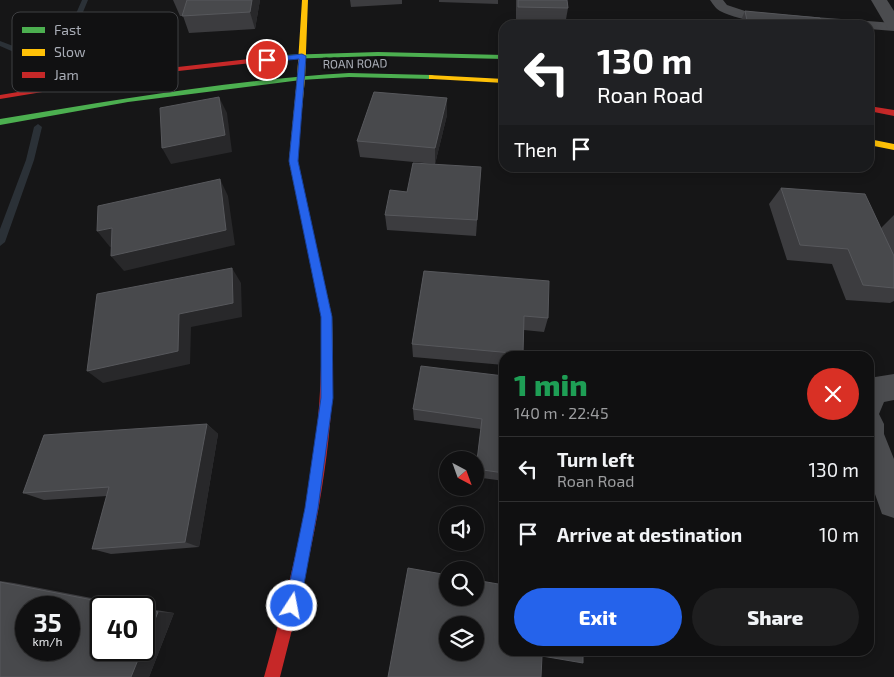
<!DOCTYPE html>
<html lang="en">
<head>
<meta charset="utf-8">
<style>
  :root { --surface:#101011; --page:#1e1e1f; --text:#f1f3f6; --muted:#9c9d9f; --line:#303031; --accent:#2563eb }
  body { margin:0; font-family:"Exo 2",sans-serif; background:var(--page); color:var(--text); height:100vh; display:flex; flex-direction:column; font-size:19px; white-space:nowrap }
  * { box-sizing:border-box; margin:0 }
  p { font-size:16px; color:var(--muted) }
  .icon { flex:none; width:28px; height:28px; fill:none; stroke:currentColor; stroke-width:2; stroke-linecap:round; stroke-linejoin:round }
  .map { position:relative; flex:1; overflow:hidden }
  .drawer { position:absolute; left:499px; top:351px; width:375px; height:305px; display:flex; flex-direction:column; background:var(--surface); border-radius:15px; box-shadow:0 2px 12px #0003,0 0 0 1px var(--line) }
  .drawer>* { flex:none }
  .guide { position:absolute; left:499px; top:20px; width:375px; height:152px; border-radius:15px; box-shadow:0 2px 12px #0003,0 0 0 1px var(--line); background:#202124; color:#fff; overflow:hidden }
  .needle { width:32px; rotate:139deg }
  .controls { position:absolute; left:439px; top:451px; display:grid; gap:10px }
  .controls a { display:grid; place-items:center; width:45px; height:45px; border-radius:50%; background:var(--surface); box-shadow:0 2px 12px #0003,0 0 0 1px var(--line); font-size:25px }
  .speed { position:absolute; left:15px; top:596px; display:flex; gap:10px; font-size:25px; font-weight:700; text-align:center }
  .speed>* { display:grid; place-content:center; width:65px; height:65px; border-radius:50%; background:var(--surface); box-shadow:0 2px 12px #0003,0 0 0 1px var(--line); line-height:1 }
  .speed small { font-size:12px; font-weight:400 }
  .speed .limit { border:2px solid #111; border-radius:8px; background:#fff; color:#111 }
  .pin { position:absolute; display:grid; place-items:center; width:42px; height:42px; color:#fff; margin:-21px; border:2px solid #fff; border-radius:50%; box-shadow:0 1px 5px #0007 }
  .me { position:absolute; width:55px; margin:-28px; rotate:11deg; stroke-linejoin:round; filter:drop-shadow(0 0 4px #0008) }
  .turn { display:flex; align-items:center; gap:18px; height:105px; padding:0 15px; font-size:22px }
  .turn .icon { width:65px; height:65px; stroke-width:2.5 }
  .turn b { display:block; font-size:35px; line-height:42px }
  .then { display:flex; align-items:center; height:48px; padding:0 15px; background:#0003; gap:10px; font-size:19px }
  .round { display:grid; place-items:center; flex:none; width:52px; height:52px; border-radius:26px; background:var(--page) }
  .overview { display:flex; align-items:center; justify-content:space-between; height:85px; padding:0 15px }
  h1 { font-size:30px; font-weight:800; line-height:38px; color:#1e9e55 }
  .cta { display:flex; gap:10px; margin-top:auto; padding:10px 15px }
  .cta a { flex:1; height:58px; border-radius:30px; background:var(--accent); color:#fff; font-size:20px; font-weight:800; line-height:58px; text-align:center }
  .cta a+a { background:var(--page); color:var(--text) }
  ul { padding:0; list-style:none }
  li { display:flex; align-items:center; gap:15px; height:65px; padding:0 15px; border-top:1px solid var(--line) }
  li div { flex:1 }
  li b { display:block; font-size:19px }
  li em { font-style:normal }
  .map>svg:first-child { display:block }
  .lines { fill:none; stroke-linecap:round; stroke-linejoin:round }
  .stream { fill:#2b3137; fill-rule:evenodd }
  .lane { fill:#4b4c4f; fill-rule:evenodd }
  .street { fill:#4b4c4f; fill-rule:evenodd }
  .fast { fill:#4caf50; fill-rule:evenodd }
  .slow { fill:#ffc107; fill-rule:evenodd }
  .jam { fill:#c62828; fill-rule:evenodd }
  .wall { fill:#3c3c3f }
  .shaded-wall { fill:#28282a }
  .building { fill:#48494c; stroke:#57585c; fill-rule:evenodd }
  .route { fill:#2563eb; stroke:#184099 }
  .labels { text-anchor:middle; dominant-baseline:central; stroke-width:5; stroke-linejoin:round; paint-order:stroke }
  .far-street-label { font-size:12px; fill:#a9adb6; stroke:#111112 }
  .key { fill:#111112; stroke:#3f4043; stroke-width:1 }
  .key-label { font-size:14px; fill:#a9adb6 }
</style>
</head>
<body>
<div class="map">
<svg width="894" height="677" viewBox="0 0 894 677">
  <rect width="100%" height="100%" fill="#161617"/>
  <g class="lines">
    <g class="stream">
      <polygon points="82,0 88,0 56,77 50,77 23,56 0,46 0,41 29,52 51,70"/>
      <polygon points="38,124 42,127 34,160 5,242 0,246 0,229 26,160 34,127"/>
    </g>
    <path class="lane" d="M710,0h13l4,5 21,7 146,11v8l-25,-2v-4c-38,0 -117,3 -149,-14 -4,-2 -7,-7 -10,-11z"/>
    <g class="street">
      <polygon points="871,0 887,0 894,11 894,30 888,29"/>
      <polygon points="894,374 894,400 884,402 879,414 884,424 884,434 894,459 894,518 882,514 869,477 869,378"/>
    </g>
    <g class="fast">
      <polygon points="378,52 504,55 504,59 378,56 284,59 280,57 284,55"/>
      <path d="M349,73l83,2 4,2 -4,2 -83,-2 -48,3 -173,22 -128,23v-6c116,-19 232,-39 349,-46z"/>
    </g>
    <g class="slow">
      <polygon points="302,0 308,0 305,78 297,161 332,317 333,366 331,370 327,371 323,370 321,366 322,317 289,161 297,78"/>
      <polygon points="429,75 504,79 504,83 432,79 429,79"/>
      <polygon points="869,139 894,144 894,150 869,145"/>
    </g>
    <g class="jam">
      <polygon points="284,55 288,57 287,59 151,74 0,99 0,95 151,70"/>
      <polygon points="869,106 894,110 894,116 869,111"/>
      <path d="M327,361l4,1 2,4c-1,104 -27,211 -53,311h-16c28,-100 55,-207 57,-311l2,-4z"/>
    </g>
  </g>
  <g class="wall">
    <polygon points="173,0 260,0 255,29 189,33 183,16 180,16"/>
    <polygon points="350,0 402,0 402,4 351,7"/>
    <polygon points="439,0 498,0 498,4 439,2"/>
    <polygon points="516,0 567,0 568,8 565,25 516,23"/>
    <polygon points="745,11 823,25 739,25"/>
    <polygon points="447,115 435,164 360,157 357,141"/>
    <polygon points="481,167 476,236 387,230 385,215 407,192"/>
    <polygon points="781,188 881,228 894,215 894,301 890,303 846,300 832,264 787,260 769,204"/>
    <polygon points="424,271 548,318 544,332 524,330 522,356 504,356 504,365 413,357 412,344"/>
    <polygon points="504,376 504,481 475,477 481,429 414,420 413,409"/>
    <polygon points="207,424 218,434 199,547 111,554 92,549 107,496 44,500 23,493"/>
    <polygon points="0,581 14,583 143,608 101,608 144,650 144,608 174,613 149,677 0,677"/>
  </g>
  <g class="shaded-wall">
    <polygon points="252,0 260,0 255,29 250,12"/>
    <polygon points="219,97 227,113 232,152 171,164 162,148"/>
    <polygon points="447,98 447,115 435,164 435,148"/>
    <polygon points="220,179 228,196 235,245 124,271 111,256"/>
    <polygon points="112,228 124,244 110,247 97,231"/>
    <polygon points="232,268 241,283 242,317 191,327 190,364 103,383 87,371 179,314"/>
    <polygon points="207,424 218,434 199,547 185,542"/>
    <polygon points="158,612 174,613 149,677 131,677 142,650 144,650 144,646"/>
  </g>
  <g class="building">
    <polygon points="187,0 252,0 250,12 182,16"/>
    <polygon points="518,0 567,0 568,8 518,7"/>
    <polygon points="745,11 820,18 823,25 748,25"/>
    <polygon points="374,92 447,98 435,148 357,141"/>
    <polygon points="219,97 225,135 162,148 160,108"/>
    <polygon points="413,163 481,167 477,220 385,215 390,190 407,192"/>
    <polygon points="220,179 226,230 111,256 112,228 97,231 98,206"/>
    <polygon points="781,188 865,194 894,256 894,288 863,285 848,249 800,245"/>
    <polygon points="232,268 233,303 179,314 178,351 87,371 97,294"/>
    <polygon points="424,271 549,281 548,318 524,316 523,354 412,344"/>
    <polygon points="421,366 504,376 504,473 476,469 482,419 413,409"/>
    <polygon points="207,424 185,542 92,549 109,487 23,493 44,435"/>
    <path d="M408,568l40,7v23h27v-18l29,5v66h79v12l-41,-7 -1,21h-153zM448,625h27v27h-27z"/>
    <path d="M0,582l134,26h-33v42h41l-11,27h-131zM26,608h43v42h-43z"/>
    <polygon points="144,609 158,612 144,646"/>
  </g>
  <polygon class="route" points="302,54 306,56 298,161 332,317 333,398 318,508 300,606 297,611 292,613 287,611 285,606 305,508 321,398 321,317 289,161 299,59 267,62 264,60 267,58"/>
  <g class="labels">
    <g class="far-street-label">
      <text transform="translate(355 63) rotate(-1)">ROAN ROAD</text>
    </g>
  </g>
  <rect x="12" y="12" width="166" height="80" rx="8" class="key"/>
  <rect x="22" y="27" width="23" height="6" fill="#4caf50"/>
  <rect x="22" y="49" width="23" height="7" fill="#ffc107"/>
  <rect x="22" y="72" width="23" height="6" fill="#c62828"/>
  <g class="key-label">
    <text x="54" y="35">Fast</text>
    <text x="54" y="57">Slow</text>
    <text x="54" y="80">Jam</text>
  </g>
</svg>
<div class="controls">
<a><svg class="needle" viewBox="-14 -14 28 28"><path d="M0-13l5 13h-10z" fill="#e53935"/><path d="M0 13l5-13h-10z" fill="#9c9d9f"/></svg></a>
<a><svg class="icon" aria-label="sound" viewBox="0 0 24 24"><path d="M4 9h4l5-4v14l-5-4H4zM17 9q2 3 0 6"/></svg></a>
<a><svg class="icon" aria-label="search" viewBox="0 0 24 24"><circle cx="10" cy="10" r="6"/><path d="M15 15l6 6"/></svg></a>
<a><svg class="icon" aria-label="layers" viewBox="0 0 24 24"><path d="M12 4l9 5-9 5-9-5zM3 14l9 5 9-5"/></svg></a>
</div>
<div class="speed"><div>35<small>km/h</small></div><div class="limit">40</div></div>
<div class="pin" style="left:267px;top:60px;background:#d93025"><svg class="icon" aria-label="arrive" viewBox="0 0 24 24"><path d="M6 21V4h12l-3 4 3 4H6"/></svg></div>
<svg class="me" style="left:292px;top:606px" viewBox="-20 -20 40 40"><circle r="17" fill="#2563eb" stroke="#fff" stroke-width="3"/><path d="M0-11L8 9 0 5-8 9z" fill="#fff"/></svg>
<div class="guide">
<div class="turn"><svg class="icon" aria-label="left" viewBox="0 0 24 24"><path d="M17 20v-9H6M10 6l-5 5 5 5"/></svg><div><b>130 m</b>Roan Road</div></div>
<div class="then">Then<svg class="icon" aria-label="arrive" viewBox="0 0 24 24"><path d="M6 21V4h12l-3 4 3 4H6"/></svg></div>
</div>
<section class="drawer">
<div class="overview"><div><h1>1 min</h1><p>140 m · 22:45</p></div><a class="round" style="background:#d93025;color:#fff"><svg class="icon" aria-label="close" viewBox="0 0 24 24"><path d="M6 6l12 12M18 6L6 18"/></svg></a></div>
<ul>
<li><svg class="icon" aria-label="left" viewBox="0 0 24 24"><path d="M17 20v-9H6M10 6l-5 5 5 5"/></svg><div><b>Turn left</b><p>Roan Road</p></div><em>130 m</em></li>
<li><svg class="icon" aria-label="arrive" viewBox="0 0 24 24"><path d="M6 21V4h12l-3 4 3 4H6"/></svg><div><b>Arrive at destination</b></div><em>10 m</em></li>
</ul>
<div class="cta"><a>Exit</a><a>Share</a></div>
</section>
</div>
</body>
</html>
